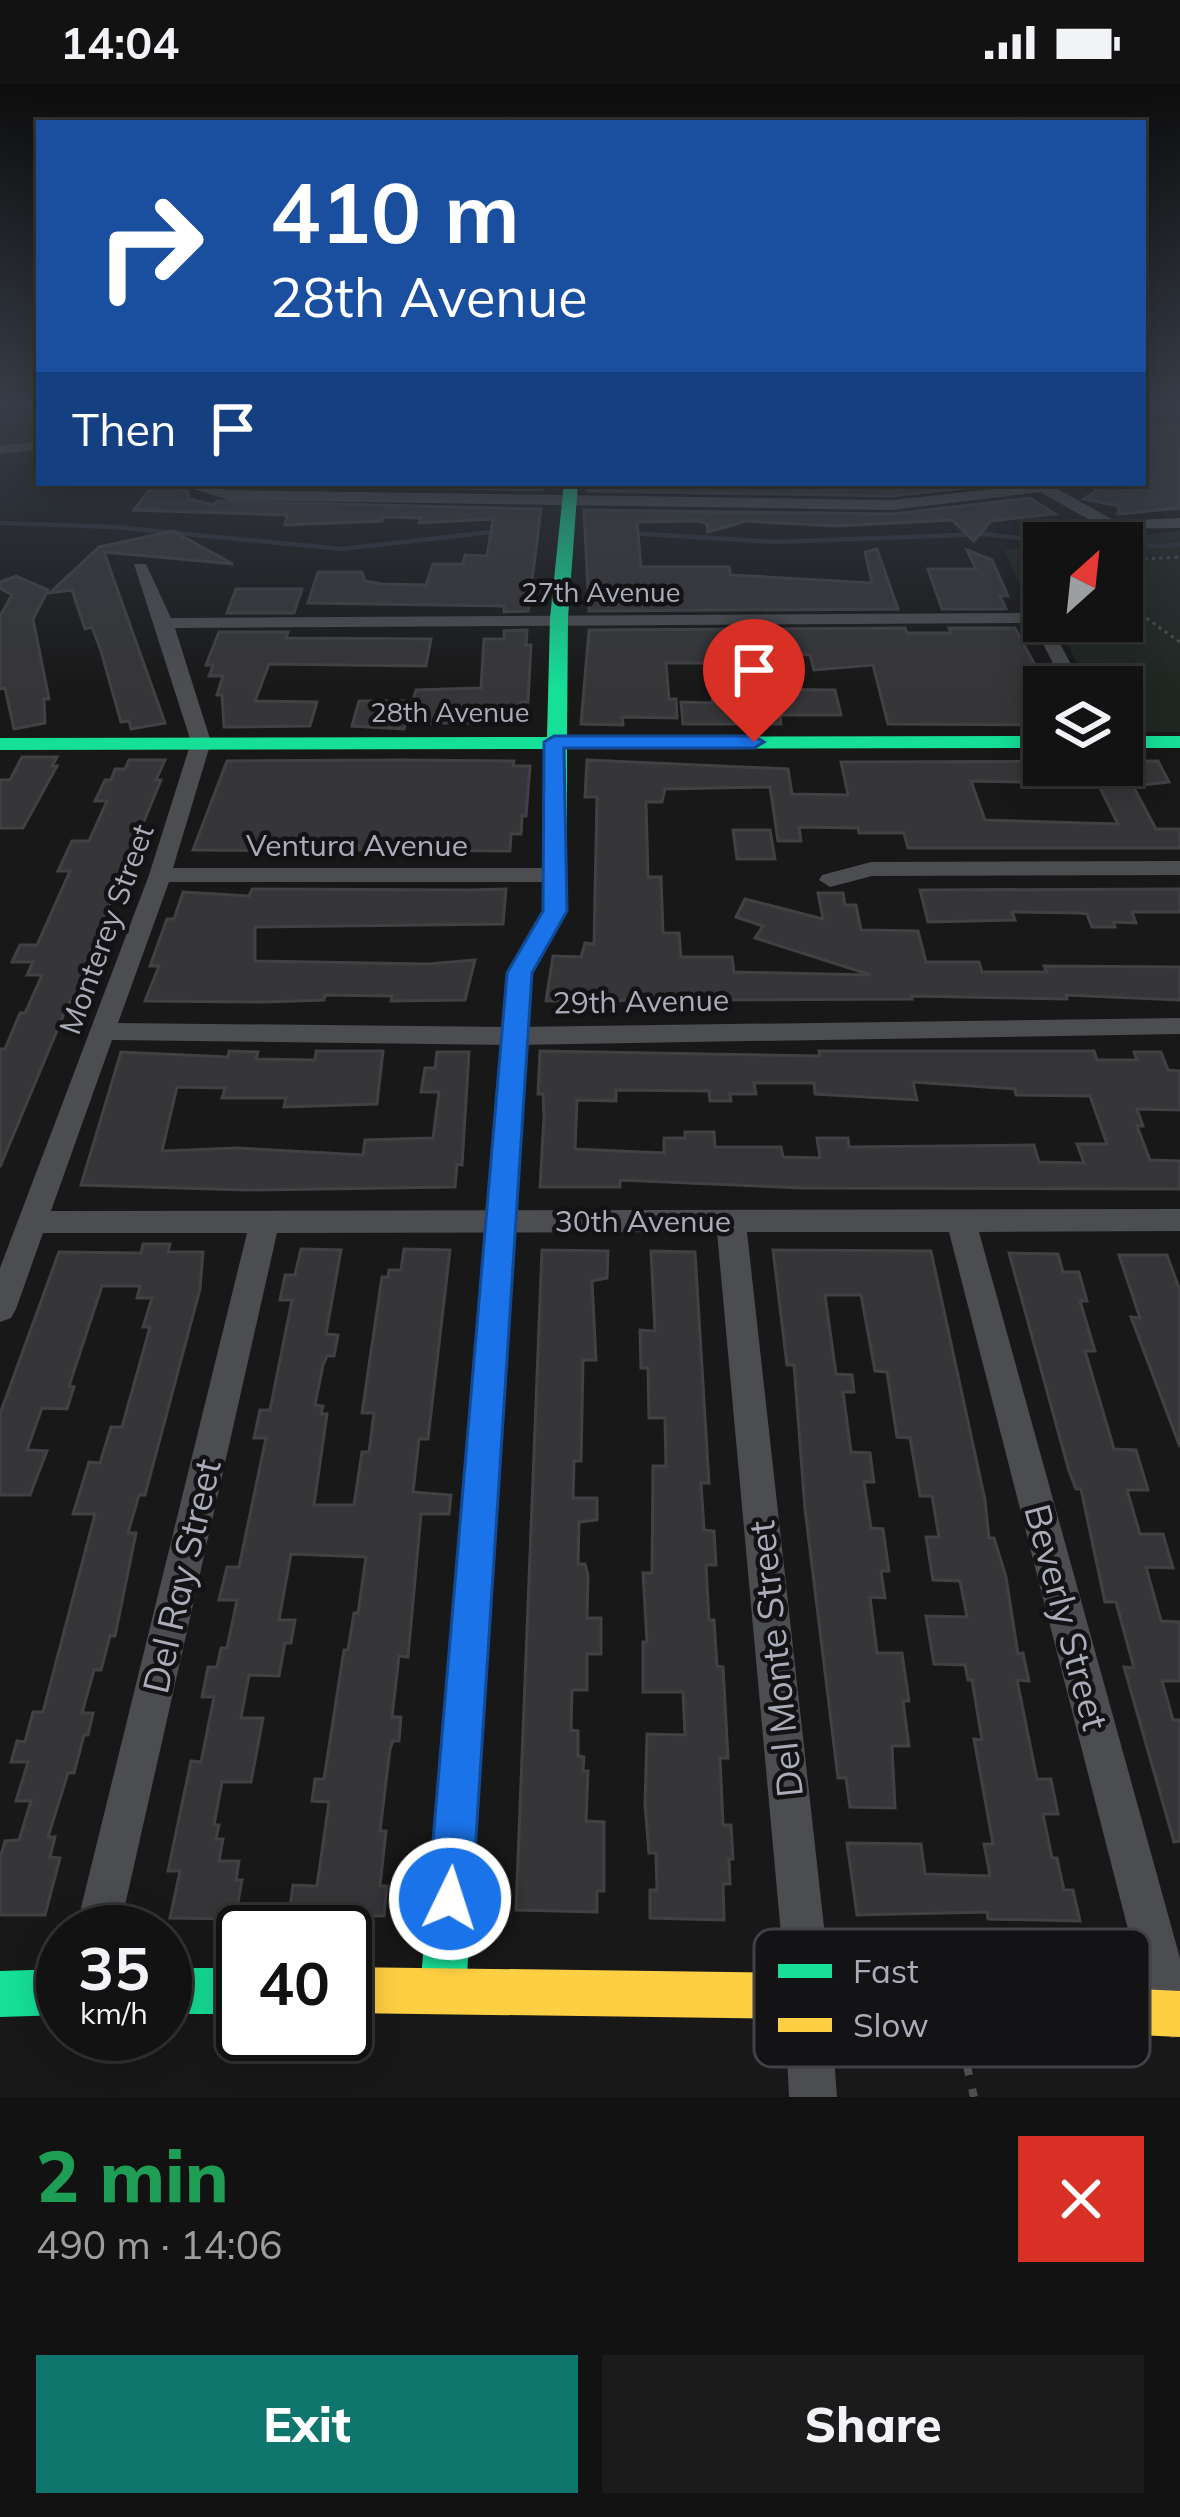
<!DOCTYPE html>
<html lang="en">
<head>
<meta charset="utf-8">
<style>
  :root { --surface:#121212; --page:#1b1b1b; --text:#f1f3f6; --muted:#9c9e9f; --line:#313232; --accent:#0f766e }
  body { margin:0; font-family:Mulish,sans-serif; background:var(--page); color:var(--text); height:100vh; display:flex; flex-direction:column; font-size:45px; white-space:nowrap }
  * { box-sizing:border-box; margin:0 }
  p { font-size:39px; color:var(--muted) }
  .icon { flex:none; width:66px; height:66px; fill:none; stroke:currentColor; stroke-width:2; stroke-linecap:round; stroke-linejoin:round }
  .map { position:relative; height:2013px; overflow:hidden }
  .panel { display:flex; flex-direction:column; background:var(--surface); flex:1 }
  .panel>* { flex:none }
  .hud { position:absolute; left:36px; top:36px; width:1110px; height:366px; border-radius:0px; box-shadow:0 6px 30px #0003,0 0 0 3px var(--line); background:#1a4fa0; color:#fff; overflow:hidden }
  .needle { width:78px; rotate:27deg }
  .controls { position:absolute; left:1023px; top:438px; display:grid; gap:24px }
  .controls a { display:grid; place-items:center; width:120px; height:120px; border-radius:0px; background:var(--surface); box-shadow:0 6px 30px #0003,0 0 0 3px var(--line); font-size:60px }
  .speed { position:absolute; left:36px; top:1821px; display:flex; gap:24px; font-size:60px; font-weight:700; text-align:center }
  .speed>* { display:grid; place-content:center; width:156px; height:156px; border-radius:50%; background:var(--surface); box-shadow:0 6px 30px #0003,0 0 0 3px var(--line); line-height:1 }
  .speed small { font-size:30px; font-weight:400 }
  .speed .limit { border:6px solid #111; border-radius:18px; background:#fff; color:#111 }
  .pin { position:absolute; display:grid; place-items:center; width:102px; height:102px; color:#fff; margin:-123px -51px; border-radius:50% 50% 50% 0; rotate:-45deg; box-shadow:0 0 12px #0007 }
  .pin .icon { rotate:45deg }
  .me { position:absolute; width:132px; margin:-66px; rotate:4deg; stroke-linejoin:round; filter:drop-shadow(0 0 9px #0008) }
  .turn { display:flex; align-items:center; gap:42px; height:252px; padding:0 36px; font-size:54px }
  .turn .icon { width:156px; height:156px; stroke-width:2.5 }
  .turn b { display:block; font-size:84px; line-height:102px }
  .then { display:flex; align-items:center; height:114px; padding:0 36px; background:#0003; gap:24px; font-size:45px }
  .round { display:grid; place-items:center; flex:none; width:126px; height:126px; border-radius:0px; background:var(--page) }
  .headline { display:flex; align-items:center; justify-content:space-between; height:204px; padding:0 36px }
  h1 { font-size:72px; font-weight:800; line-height:90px; color:#1e9e55 }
  .cta { display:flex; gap:24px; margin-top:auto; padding:24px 36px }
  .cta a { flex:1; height:138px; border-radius:0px; background:var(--accent); color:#fff; font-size:48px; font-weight:800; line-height:138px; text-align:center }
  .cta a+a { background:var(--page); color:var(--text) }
  .status { display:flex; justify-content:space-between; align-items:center; height:84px; padding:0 60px; background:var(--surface); direction:ltr }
  .status svg { height:33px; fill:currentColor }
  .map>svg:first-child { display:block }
  .green { fill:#202722 }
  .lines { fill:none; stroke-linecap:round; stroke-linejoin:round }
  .stream { stroke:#2b313a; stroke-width:4.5 }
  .building { fill:#363638; stroke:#414144; stroke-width:3; fill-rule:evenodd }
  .path-far1 { stroke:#4e4f53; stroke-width:3; stroke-dasharray:3 4.5; stroke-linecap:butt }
  .path { stroke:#4e4f53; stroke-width:8; stroke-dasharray:9 14; stroke-linecap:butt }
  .lane { stroke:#4c4d51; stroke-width:8 }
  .street { fill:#4c4d51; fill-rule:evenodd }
  .fast { fill:#16e098; fill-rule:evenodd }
  .slow { fill:#ffcf43; fill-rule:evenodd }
  .route { fill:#1a73e8; stroke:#114b97; stroke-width:3 }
  .labels { text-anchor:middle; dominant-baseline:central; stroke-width:9; stroke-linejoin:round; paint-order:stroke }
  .far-street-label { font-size:27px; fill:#aaadb9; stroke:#131214 }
  .street-label { font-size:30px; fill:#aaadb9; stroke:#131214 }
  .near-street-label { font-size:36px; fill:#aaadb9; stroke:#131214 }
  .key { fill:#131214; stroke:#404046; stroke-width:3 }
  .key-label { font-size:33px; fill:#aaadb9 }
</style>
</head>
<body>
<div class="status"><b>14:04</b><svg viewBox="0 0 49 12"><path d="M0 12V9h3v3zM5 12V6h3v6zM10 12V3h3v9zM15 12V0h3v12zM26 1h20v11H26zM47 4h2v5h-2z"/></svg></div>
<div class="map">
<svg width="1180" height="2013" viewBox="0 0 1180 2013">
  <rect width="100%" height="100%" fill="#181818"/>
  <g class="green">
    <polygon points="1180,447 1180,648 1122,648 1122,603 1089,603 1056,537 1122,537 1122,459 1071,459"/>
    <polygon points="1044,462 1044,531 1034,530 1004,466"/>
  </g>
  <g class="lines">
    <g class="stream">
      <polyline points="0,439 114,443 342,465 500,447"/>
      <polyline points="628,449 776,458 986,450 1058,459"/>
      <polyline points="1122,463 1180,461"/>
    </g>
  </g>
  <g class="building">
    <polygon points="1180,340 1180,424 1118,430 1119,422 1084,415 1107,399 1143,399 1143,344"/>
    <polygon points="154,399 171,399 188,408 189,415 214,421 217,417 541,425 528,527 504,528 504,522 308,519 318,488 362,488 365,497 382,500 426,501 433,480 463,480 465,471 487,472 493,435 419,439 421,434 383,433 382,437 285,441 287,431 134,426"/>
    <polygon points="234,399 538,399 543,402 542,406"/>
    <polygon points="588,399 957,399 964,404 892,412 587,407"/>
    <polygon points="1030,414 1055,430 991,437 974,457 952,436 837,442 746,437 708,448 707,440 700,437 637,438 641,483 729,483 731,491 872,499 865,468 877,465 898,525 589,527 584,426 892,430"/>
    <polygon points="173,447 233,480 104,468 165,639 131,645 129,637 121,638 101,567 92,543 85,545 72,506 50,509 99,463"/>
    <polygon points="967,466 992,476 1008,512 1000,512 1006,525 942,525 928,485 976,485"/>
    <polygon points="16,492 48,506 33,535 49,615 44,615 45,639 14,645 5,604 0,605 0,532 12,511 0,504 0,498"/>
    <polygon points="236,505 302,505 294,529 227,529"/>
    <polygon points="905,544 907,549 951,549 949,544 1015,544 1044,598 1044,641 888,640 873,581 814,586 810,571 744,568 750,605 835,606 841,631 780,631 781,640 683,640 681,618 713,619 709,579 666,579 669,615 676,615 677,634 622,633 623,641 581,640 589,546"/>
    <polygon points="527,546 526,561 531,561 528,618 521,618 519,639 406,639 404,645 352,642 359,617 413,617 416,606 481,604 484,555 504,555 504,547"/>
    <polygon points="219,548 288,548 286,554 431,555 426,582 269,580 255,617 317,618 310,642 224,643 222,611 217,611 223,592 209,592 213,581 206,581"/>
    <polygon points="22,673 57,673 52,682 57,682 23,744 0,744 0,696 10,696"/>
    <polygon points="129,676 165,676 156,696 161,696 90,868 95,868 85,891 66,925 0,1083 0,965 5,965 20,929 25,929 42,891 27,891 33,878 12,878 20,861 37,861 70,787 58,787 72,757 89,757 107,717 95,717 105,696 111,696 115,685 125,685"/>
    <polygon points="402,676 514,677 513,682 530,682 526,732 522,732 521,750 511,750 510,767 359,766 359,762 306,767 193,766 227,677"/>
    <path d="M587,676l201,9 4,25 56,1 -7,-33 317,-1 11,21 -36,4 23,43h24v19h-272l-4,-15h-45l-1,-5 -59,-1 2,14h-23l-8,-54 -105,2 -3,13h-16l2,75h13l2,56h16l2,24h51l2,15 137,3 -116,-37 8,-12 -27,-9 9,-18 78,20 -5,-26h25l2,12h11l5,25 57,1 8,31h53l3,10h65l-3,-6 136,1v33l-114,-5 1,4 -156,-3 1,3 -366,2 7,-45 28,1 4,-14 9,1 3,-147h-12zM971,697l127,3 20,40 -133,-4z"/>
    <polygon points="733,746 770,746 775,775 737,775"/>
    <polygon points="252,805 470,806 506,805 503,840 255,843 255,877 428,880 475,876 465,916 391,917 392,912 325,911 324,916 265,918 145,917 159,882 150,882 167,835 174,835 183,808 249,812"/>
    <polygon points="1180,805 1180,828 1132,828 1136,839 1113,838 1115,843 1092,843 1087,830 1080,829 1012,828 1015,836 928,838 920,806"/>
    <polygon points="229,967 258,968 256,975 315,976 316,967 383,967 377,1020 284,1023 286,1014 222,1014 225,1004 177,1003 162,1067 238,1064 363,1071 365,1056 433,1054 439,1008 421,1008 425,984 435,984 437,968 469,968 462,1081 457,1080 455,1103 247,1106 81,1101 121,968 228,973"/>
    <path d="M540,967l280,5 -1,-5h275l3,9h40l-3,-8h27l7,18 12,1v39l-43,-1 6,17h-6l13,34 30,1v28l-379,-1 -181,-8v7h-80l4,-70 -1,-23h-5zM913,998l102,7 1,6 74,1 17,48h-30l7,19 -45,-1 -5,-17 -185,2 -1,-9h-31l3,20 -37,-1 -2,-10h-66l-1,-15h-29v6h-21v15l-89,-4 2,-49 39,1v-11l93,1 1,10h21l-1,-7h26l-2,-11h60l1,11 102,6z"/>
    <polygon points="143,1160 170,1160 168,1168 203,1168 200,1205 145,1411 139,1411 128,1449 136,1449 115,1552 110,1552 101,1586 94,1586 82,1629 93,1629 88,1651 84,1651 74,1689 68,1689 48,1753 55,1753 50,1773 60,1774 45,1831 0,1831 0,1774 5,1757 19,1756 31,1717 16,1717 28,1678 11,1678 17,1657 25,1658 33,1628 43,1628 95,1430 73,1430 89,1378 100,1379 111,1343 122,1343 150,1243 143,1243 152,1214 137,1214 140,1202 102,1202 69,1302 74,1303 67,1325 42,1324 27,1366 47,1367 30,1411 0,1411 0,1330 59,1168 141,1169"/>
    <polygon points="301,1165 341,1166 326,1250 338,1251 334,1272 327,1272 323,1281 315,1321 323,1322 321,1330 327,1330 314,1421 354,1421 362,1368 369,1368 374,1329 362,1329 382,1193 388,1193 389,1186 401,1186 404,1165 450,1166 428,1355 419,1355 413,1408 451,1411 449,1430 421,1430 408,1573 399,1572 392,1633 401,1633 399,1657 393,1657 390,1665 380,1747 386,1747 380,1802 387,1802 384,1832 289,1831 293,1801 317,1802 329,1718 312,1717 315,1695 324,1695 344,1566 348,1566 354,1529 358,1529 366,1473 291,1470 279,1536 295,1536 291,1559 285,1559 279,1592 249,1591 241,1634 263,1634 251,1698 222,1698 214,1741 219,1741 216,1755 223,1755 219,1777 239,1777 236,1796 242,1796 235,1835 170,1834 180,1787 168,1787 182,1720 191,1677 201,1678 214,1613 202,1613 208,1583 217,1583 221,1564 227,1564 237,1516 219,1516 227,1483 239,1483 266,1354 254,1354 260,1326 270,1326 292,1216 280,1216 285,1191 295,1191"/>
    <polygon points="542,1166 608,1167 607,1194 592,1197 596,1276 583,1276 581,1377 574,1377 573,1414 597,1414 597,1436 579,1438 578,1480 585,1480 588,1491 587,1534 601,1534 601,1570 587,1570 587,1606 572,1606 571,1646 578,1647 578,1672 584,1673 583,1687 588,1687 586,1737 604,1738 604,1807 597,1807 597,1828 516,1826"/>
    <polygon points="773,1166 931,1167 985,1416 989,1454 994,1454 1006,1493 1018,1570 1023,1569 1029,1597 1017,1596 1037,1695 1051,1695 1058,1730 1043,1730 1052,1774 1057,1774 1064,1806 1073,1806 1080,1837 988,1835 987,1828 857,1831 847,1759 921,1760 925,1790 990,1792 984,1760 993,1760 974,1655 982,1656 972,1596 968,1596 965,1581 934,1580 926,1532 967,1533 960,1497 933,1496 926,1453 939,1453 932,1412 920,1412 910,1354 897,1353 887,1288 875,1287 861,1211 825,1211 836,1290 852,1291 854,1308 843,1308 851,1368 870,1369 874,1398 864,1398 871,1444 883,1445 889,1487 881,1487 885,1514 870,1513 877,1569 902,1569 909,1617 903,1617 909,1662 892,1662 895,1724 850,1723 846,1694 838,1694 805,1425 794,1281 787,1281"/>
    <polygon points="651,1167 695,1168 709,1399 701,1399 704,1446 714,1447 716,1481 706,1481 709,1536 714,1536 717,1582 723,1583 728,1674 720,1674 723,1741 731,1741 733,1775 729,1775 730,1800 723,1800 724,1836 650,1834 650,1806 657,1806 656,1769 649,1769 645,1721 647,1650 685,1651 683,1608 643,1608 643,1558 647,1558 643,1489 652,1489 653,1382 666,1382 665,1334 649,1334 648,1284 641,1284 640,1246 655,1247"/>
    <polygon points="1009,1169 1058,1170 1063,1188 1079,1188 1087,1217 1080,1217 1095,1267 1085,1267 1114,1365 1136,1366 1148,1406 1127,1406 1140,1450 1163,1450 1173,1484 1146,1483 1161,1537 1180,1538 1180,1597 1162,1597 1173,1636 1180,1636 1180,1757 1174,1758 1124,1583 1134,1584 1116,1518 1105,1518 1081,1405 1076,1405 1069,1387"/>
    <polygon points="1119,1171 1167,1171 1180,1207 1180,1363 1131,1233 1140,1234"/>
  </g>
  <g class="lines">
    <g class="path-far1">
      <polyline points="1122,476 1180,473"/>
      <polyline points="1122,517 1180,558"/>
    </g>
    <polyline class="path" points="962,1960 974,2013"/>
    <polyline class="lane" points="0,366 39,361"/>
    <g class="street">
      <polygon points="1143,324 1161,324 1143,330"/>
      <polygon points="175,399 199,399 228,406 892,416 1047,399 1115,437 1180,434 1180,444 1106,445 1040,408 892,426 228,416"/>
      <polygon points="134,480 146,480 171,534 1023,529 1048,537 1083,603 1065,603 1035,544 1021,539 175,544 211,658 173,784 555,784 566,791 555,798 169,798 118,939 514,943 1180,934 1180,950 514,961 112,956 51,1127 1180,1125 1180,1147 979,1148 1180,1874 1180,1951 1173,1954 1157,1947 1150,1931 949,1148 747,1148 826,1861 837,2013 789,2013 782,1861 717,1148 277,1149 119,1848 75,1848 247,1149 43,1149 16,1225 11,1234 0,1238 0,1184 149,791 191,658"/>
      <polygon points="1180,777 1180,791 872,792 830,803 819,796 822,791 871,778"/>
    </g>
    <g class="fast">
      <polygon points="564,399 578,399 568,534 567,653 1044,652 1044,664 567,665 567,827 531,889 466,1906 459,1922 443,1929 427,1922 420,1906 507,889 543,827 547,665 0,666 0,654 547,653 550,534"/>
      <rect x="1122" y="652" width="58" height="12"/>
      <rect x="165" y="1884" width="78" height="46"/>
      <polygon points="63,1885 63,1931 0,1933 0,1887"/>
    </g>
    <polygon class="slow" points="345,1883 808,1889 1180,1907 1180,1953 808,1935 345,1929"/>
  </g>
  <linearGradient id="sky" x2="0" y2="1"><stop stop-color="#0d0d0d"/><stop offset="0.53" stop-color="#373d48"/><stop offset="1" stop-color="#373d48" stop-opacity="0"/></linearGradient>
  <rect width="1180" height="606" fill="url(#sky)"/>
  <polygon class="route" points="554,652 754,652 764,658 754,664 564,664 567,827 532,889 472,1815 466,1831 450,1837 435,1831 428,1815 507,889 543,827 544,658"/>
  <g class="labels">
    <g class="far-street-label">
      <text x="601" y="508">27th Avenue</text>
      <text x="450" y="628">28th Avenue</text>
    </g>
    <g class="street-label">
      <text x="357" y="761">Ventura Avenue</text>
      <text transform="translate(106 845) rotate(-70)">Monterey Street</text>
      <text transform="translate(641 917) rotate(-1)">29th Avenue</text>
      <text x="643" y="1137">30th Avenue</text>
    </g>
    <g class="near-street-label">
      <text transform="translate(181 1492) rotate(-77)">Del Ray Street</text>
      <text transform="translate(1067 1533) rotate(75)">Beverly Street</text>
      <text transform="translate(775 1575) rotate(-96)">Del Monte Street</text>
    </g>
  </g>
  <rect x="754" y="1845" width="396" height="138" rx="18" class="key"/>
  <rect x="778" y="1880" width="54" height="14" fill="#16e098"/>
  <rect x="778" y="1934" width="54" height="14" fill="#ffcf43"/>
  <g class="key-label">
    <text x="853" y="1899">Fast</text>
    <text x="853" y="1953">Slow</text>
  </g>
</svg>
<div class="controls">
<a><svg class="needle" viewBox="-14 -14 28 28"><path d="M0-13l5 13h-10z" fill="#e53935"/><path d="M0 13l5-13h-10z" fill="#9c9e9f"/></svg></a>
<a><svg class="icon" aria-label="layers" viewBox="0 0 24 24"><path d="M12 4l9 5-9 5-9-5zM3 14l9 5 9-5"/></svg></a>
</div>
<div class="speed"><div>35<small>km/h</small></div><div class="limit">40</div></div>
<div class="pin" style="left:754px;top:658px;background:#d93025"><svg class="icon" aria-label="arrive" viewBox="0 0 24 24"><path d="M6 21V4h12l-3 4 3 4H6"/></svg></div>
<svg class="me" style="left:450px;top:1815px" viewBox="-20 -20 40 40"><circle r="17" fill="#1a73e8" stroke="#fff" stroke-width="3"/><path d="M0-11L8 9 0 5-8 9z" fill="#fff"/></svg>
<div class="hud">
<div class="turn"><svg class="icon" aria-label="right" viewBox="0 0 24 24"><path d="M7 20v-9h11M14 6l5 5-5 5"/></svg><div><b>410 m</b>28th Avenue</div></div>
<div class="then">Then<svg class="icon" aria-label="arrive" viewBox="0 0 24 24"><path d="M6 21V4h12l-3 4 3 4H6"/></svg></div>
</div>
</div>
<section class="panel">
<div class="headline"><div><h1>2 min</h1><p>490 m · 14:06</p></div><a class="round" style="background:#d93025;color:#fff"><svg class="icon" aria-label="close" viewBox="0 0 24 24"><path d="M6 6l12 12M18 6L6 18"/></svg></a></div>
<div class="cta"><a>Exit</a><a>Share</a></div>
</section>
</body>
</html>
